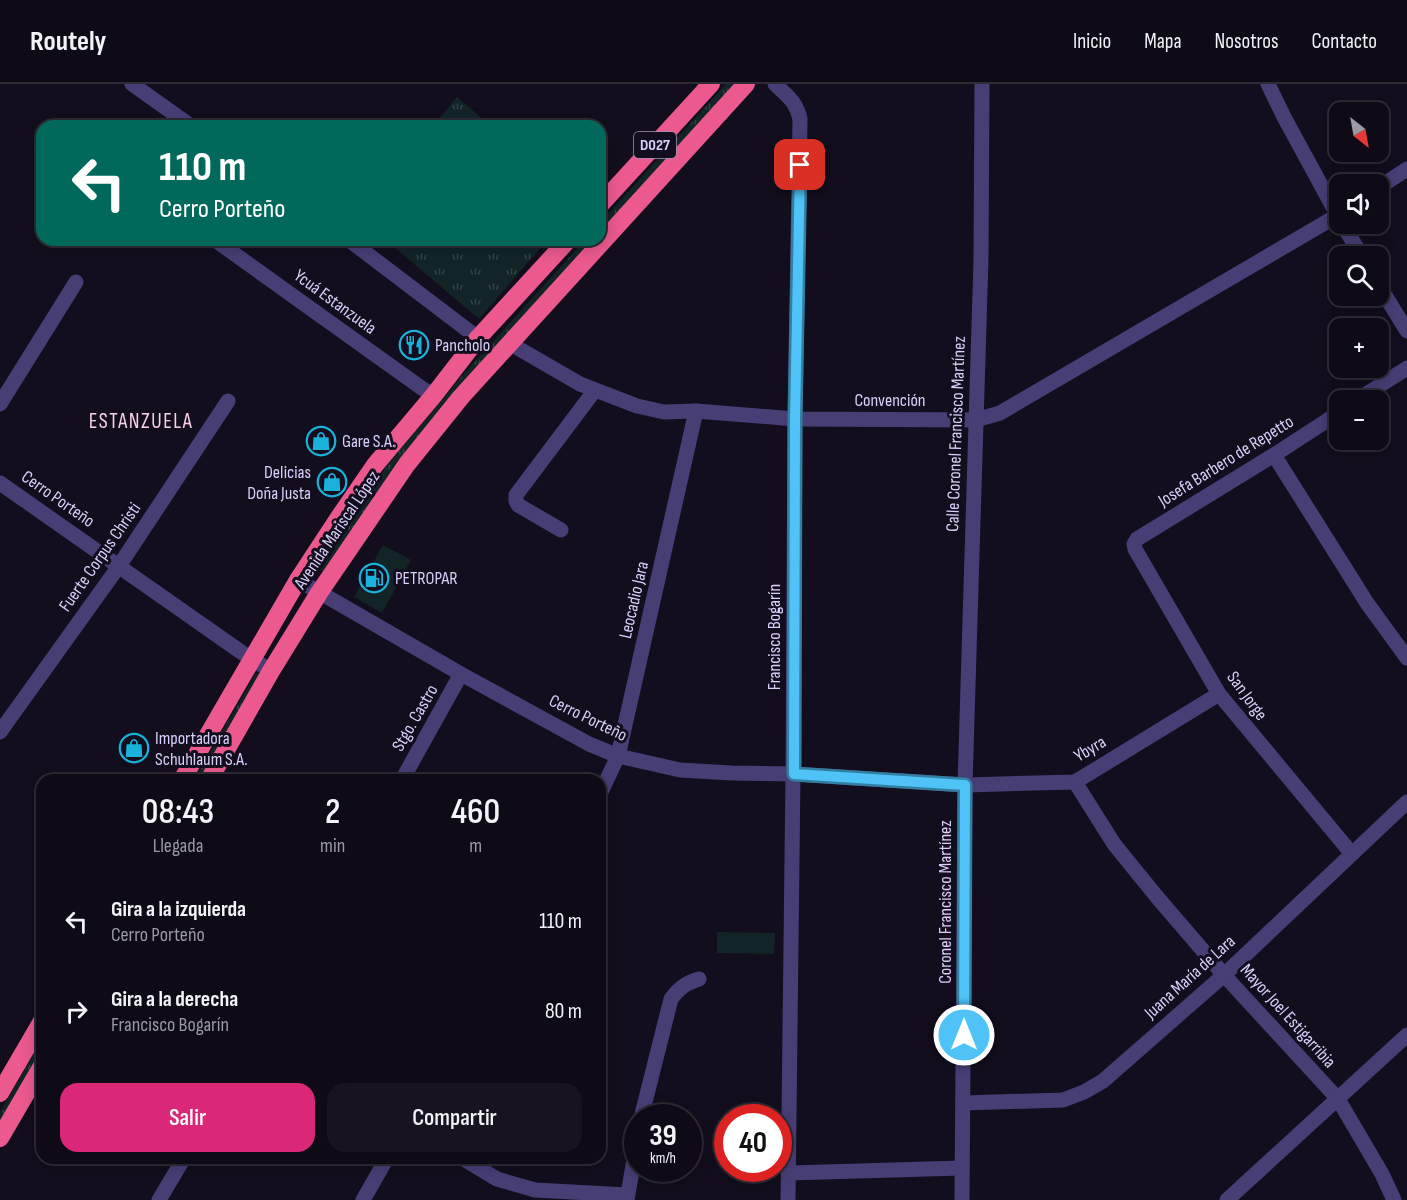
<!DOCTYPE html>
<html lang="es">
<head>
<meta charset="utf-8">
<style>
  :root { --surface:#0e0a16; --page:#17131f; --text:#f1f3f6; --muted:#9b9aa1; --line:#2e2b35; --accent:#db2777 }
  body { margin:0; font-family:"Sofia Sans Condensed",sans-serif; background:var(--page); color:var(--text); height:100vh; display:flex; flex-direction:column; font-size:22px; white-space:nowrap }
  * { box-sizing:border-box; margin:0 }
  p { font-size:20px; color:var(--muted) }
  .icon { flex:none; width:33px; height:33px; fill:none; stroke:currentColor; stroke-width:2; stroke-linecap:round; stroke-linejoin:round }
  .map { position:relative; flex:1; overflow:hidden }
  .details { position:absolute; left:36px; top:690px; width:570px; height:390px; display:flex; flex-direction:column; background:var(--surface); border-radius:18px; box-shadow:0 3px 15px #0003,0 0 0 2px var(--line) }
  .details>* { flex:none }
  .top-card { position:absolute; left:36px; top:36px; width:570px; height:126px; border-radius:18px; box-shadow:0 3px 15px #0003,0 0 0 2px var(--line); background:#00695c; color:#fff; overflow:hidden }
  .needle { width:39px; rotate:149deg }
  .tools { position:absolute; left:1329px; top:18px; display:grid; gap:12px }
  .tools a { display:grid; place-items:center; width:60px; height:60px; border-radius:12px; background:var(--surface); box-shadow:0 3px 15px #0003,0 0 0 2px var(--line); font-size:30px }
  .speed { position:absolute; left:624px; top:1020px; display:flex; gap:12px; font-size:30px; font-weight:700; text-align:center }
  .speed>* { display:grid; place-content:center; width:78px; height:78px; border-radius:50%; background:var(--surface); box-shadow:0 3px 15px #0003,0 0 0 2px var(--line); line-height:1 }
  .speed small { font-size:15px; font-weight:400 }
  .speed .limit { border:9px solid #d22; background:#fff; color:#111 }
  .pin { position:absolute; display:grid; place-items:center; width:51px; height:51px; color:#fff; margin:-26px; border-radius:12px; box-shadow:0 3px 9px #0006 }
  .me { position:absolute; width:66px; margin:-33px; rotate:0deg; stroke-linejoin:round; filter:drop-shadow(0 0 4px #0008) }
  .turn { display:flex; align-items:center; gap:21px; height:126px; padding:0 24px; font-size:27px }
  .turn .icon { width:78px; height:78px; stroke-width:2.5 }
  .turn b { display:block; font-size:42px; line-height:51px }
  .eta { display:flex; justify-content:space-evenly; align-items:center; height:102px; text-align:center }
  .eta b { font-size:36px; font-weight:600; line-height:42px }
  .action { display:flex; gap:12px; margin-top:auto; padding:12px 24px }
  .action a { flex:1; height:69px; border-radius:18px; background:var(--accent); color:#fff; font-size:24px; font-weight:600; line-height:69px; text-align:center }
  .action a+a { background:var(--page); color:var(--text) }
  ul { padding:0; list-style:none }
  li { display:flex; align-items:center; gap:18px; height:90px; padding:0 24px }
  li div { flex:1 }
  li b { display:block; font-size:22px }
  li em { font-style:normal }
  header { display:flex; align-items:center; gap:36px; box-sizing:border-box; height:84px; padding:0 30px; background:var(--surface); border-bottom:2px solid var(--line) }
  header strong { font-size:28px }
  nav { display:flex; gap:33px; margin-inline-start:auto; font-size:21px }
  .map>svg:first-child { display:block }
  .grass { fill:url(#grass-tufts) }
  .pitch { fill:#122426 }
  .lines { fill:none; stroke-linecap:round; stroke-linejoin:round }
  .minor { stroke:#473e76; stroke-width:15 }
  .highway { stroke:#eb598e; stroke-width:18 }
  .route-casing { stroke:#337fa1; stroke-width:15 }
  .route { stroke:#4fc3f7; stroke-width:10 }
  .labels { text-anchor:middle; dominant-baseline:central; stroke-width:6; stroke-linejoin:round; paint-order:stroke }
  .shield { fill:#120e1d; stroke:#9d95b7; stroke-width:1.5 }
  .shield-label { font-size:16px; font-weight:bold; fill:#d9cff9 }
  .street-label { font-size:18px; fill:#d9cff9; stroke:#120e1d }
  .poi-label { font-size:18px; fill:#d9cff9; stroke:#120e1d; text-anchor:start }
  .quarter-label { font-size:21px; letter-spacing:1.5px; fill:#f9d1e6; stroke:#120e1d }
</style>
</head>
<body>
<header>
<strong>Routely</strong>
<nav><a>Inicio</a><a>Mapa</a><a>Nosotros</a><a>Contacto</a></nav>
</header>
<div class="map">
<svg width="1407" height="1116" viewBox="0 0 1407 1116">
  <defs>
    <pattern id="grass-tufts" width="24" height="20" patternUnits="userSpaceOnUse" patternTransform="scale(1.5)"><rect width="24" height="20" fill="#122426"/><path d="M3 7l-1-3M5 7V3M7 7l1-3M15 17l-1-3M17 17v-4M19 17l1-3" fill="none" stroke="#344346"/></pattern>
  </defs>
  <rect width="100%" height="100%" fill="#120e1d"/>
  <g class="grass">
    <polygon points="726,0 737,0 600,151 600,139"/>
    <polygon points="457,13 491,42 433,42"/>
    <polygon points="386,156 547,156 479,235"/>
    <polygon points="585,156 595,156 324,487 320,486 319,482 389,379 468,285"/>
    <polygon points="259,589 261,591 203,696 194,696 255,591"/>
    <polygon points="42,956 42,972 0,1044 0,1028"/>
  </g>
  <g class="pitch">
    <polygon points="383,461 411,476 382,529 354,513"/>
    <polygon points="717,848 775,849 774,870 717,869"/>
  </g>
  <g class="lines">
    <g class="minor">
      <polyline points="132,0 191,42"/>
      <path d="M775,0c12,12 21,17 25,35l-5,300 -2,355 -5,426"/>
      <polyline points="1268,0 1284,33 1340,136"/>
      <polyline points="1378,104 1407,85"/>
      <polyline points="1342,140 1362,172"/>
      <polyline points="215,156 423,305 434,311"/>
      <polyline points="349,156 478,254"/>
      <polyline points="1378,200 1407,247"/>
      <polyline points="509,259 580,300 637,322 664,328 696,327 795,335 976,336 1000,329 1340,130"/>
      <polyline points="1357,316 1407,284"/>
      <polyline points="0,320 76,198"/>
      <polyline points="1340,328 1274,371 1137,455 1134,460 1135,465 1219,610 1352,770"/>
      <polyline points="1274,371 1367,519 1407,574"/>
      <polyline points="0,399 241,568 271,587"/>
      <polyline points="561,446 518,421 516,417 516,411 595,306"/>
      <polyline points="298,496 461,590 589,660 618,672 680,686 731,689 793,690 965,701 1075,698 1219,610"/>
      <polyline points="0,648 119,482 228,317"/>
      <polyline points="402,696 461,590"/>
      <polyline points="1075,698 1114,760 1157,813 1224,891 1338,1015 1382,1090 1394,1116"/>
      <polyline points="600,710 618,672 696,327"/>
      <polyline points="963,1019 1063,1016 1084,1008 1103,997 1224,891 1407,718"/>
      <path d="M641,1034l30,-119c8,-11 15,-16 28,-20"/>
      <polyline points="462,1074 497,1095 535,1106 627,1111"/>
      <polyline points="789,1089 962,1084"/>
      <polyline points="159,1116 184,1074"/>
      <polyline points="363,1116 387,1074"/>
      <polyline points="627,1116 638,1052"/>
      <polyline points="962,1116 965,701 981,175 982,0"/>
      <polyline points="1227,1116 1407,951"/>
    </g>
    <g class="highway">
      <polyline points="600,121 711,0"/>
      <polyline points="182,696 298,496 338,435 375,381 434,311 478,254 568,156"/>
      <polyline points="209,696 271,587 319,509 407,380 461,313 746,0"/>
      <polyline points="0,1009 42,937"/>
      <polyline points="0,1054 42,982"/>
    </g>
  </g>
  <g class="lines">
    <g class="route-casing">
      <polyline id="route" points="800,81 795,335 794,690 965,701 964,951"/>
    </g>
    <use href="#route" class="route"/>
  </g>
  <defs>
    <g id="restaurant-ring" transform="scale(1.5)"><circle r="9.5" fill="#120e1d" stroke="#1ab1da" stroke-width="1.5"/><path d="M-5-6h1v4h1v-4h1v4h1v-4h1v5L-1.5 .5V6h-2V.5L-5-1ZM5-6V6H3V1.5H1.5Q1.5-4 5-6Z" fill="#1ab1da"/></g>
    <g id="shop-ring" transform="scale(1.5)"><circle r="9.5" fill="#120e1d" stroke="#1ab1da" stroke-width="1.5"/><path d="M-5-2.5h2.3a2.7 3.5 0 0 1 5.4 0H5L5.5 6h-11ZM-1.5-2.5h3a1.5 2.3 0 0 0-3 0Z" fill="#1ab1da"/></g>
    <g id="fuel-ring" transform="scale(1.5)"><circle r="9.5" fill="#120e1d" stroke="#1ab1da" stroke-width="1.5"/><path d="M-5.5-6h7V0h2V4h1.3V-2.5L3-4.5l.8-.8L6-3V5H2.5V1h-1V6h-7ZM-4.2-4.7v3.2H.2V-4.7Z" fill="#1ab1da"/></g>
  </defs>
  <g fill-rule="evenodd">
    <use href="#restaurant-ring" x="414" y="261"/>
    <use href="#shop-ring" x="321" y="357"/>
    <use href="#shop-ring" x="332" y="398"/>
    <use href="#fuel-ring" x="374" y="494"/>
    <use href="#shop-ring" x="134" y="664"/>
  </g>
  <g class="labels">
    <rect class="shield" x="634" y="48" width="42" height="26" rx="4.5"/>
    <g class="shield-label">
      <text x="655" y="61">D027</text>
    </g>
    <g class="street-label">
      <text transform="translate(335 218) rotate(36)">Ycuá Estanzuela</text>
      <text x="890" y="316">Convención</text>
      <text transform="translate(956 350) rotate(-88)">Calle Coronel Francisco Martínez</text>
      <text transform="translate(1226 377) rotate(-32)">Josefa Barbero de Repetto</text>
      <text transform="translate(58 415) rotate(35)">Cerro Porteño</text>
      <text transform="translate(337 446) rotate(-56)">Avenida Mariscal López</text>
      <text transform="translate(100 473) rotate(-55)">Fuerte Corpus Christi</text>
      <text transform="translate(634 516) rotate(-77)">Leocadio Jara</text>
      <text transform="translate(774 553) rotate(-90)">Francisco Bogarín</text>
      <text transform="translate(1247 612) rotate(54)">San Jorge</text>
      <text transform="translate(415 634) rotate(-60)">Stgo. Castro</text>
      <text transform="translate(588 634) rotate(26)">Cerro Porteño</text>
      <text transform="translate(1090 665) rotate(-31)">Ybyra</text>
      <text transform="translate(945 818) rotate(-90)">Coronel Francisco Martínez</text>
      <text transform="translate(1190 893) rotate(-42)">Juana María de Lara</text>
      <text transform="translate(1288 932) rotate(48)">Mayor Joel Estigarribia</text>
    </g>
    <g class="poi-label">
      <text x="435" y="261">Pancholo</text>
      <text x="342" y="357">Gare S.A.</text>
      <text x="311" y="388" text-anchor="end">Delicias<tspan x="311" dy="21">Doña Justa</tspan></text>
      <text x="395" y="494">PETROPAR</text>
      <text x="155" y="654">Importadora<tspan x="155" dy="21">Schuhlaum S.A.</tspan></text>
    </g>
    <g class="quarter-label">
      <text x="141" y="337">ESTANZUELA</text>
    </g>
  </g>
</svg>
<div class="tools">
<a><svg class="needle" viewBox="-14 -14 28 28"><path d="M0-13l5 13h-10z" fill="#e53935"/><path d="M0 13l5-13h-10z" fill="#9b9aa1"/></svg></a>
<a><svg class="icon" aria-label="sound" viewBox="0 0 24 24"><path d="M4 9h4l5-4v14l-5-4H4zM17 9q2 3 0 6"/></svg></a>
<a><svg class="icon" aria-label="search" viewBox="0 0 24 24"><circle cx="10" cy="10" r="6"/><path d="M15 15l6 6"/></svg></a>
<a>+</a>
<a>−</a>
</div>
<div class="speed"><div>39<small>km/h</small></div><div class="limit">40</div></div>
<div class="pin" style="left:800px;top:81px;background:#d93025"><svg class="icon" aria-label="arrive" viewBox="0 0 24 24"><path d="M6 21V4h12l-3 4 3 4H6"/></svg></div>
<svg class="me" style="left:964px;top:951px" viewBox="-20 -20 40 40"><circle r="17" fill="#4fc3f7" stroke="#fff" stroke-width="3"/><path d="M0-11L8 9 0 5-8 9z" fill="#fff"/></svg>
<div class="top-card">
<div class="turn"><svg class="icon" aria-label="left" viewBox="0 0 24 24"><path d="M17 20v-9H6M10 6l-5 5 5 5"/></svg><div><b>110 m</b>Cerro Porteño</div></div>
</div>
<section class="details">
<div class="eta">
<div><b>08:43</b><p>Llegada</p></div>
<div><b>2</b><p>min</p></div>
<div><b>460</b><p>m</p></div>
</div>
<ul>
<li><svg class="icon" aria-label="left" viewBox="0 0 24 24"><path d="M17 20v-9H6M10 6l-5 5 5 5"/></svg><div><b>Gira a la izquierda</b><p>Cerro Porteño</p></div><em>110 m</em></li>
<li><svg class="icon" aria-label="right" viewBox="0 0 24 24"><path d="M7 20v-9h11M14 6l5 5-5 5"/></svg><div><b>Gira a la derecha</b><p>Francisco Bogarín</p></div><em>80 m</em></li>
</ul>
<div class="action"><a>Salir</a><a>Compartir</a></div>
</section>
</div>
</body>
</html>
